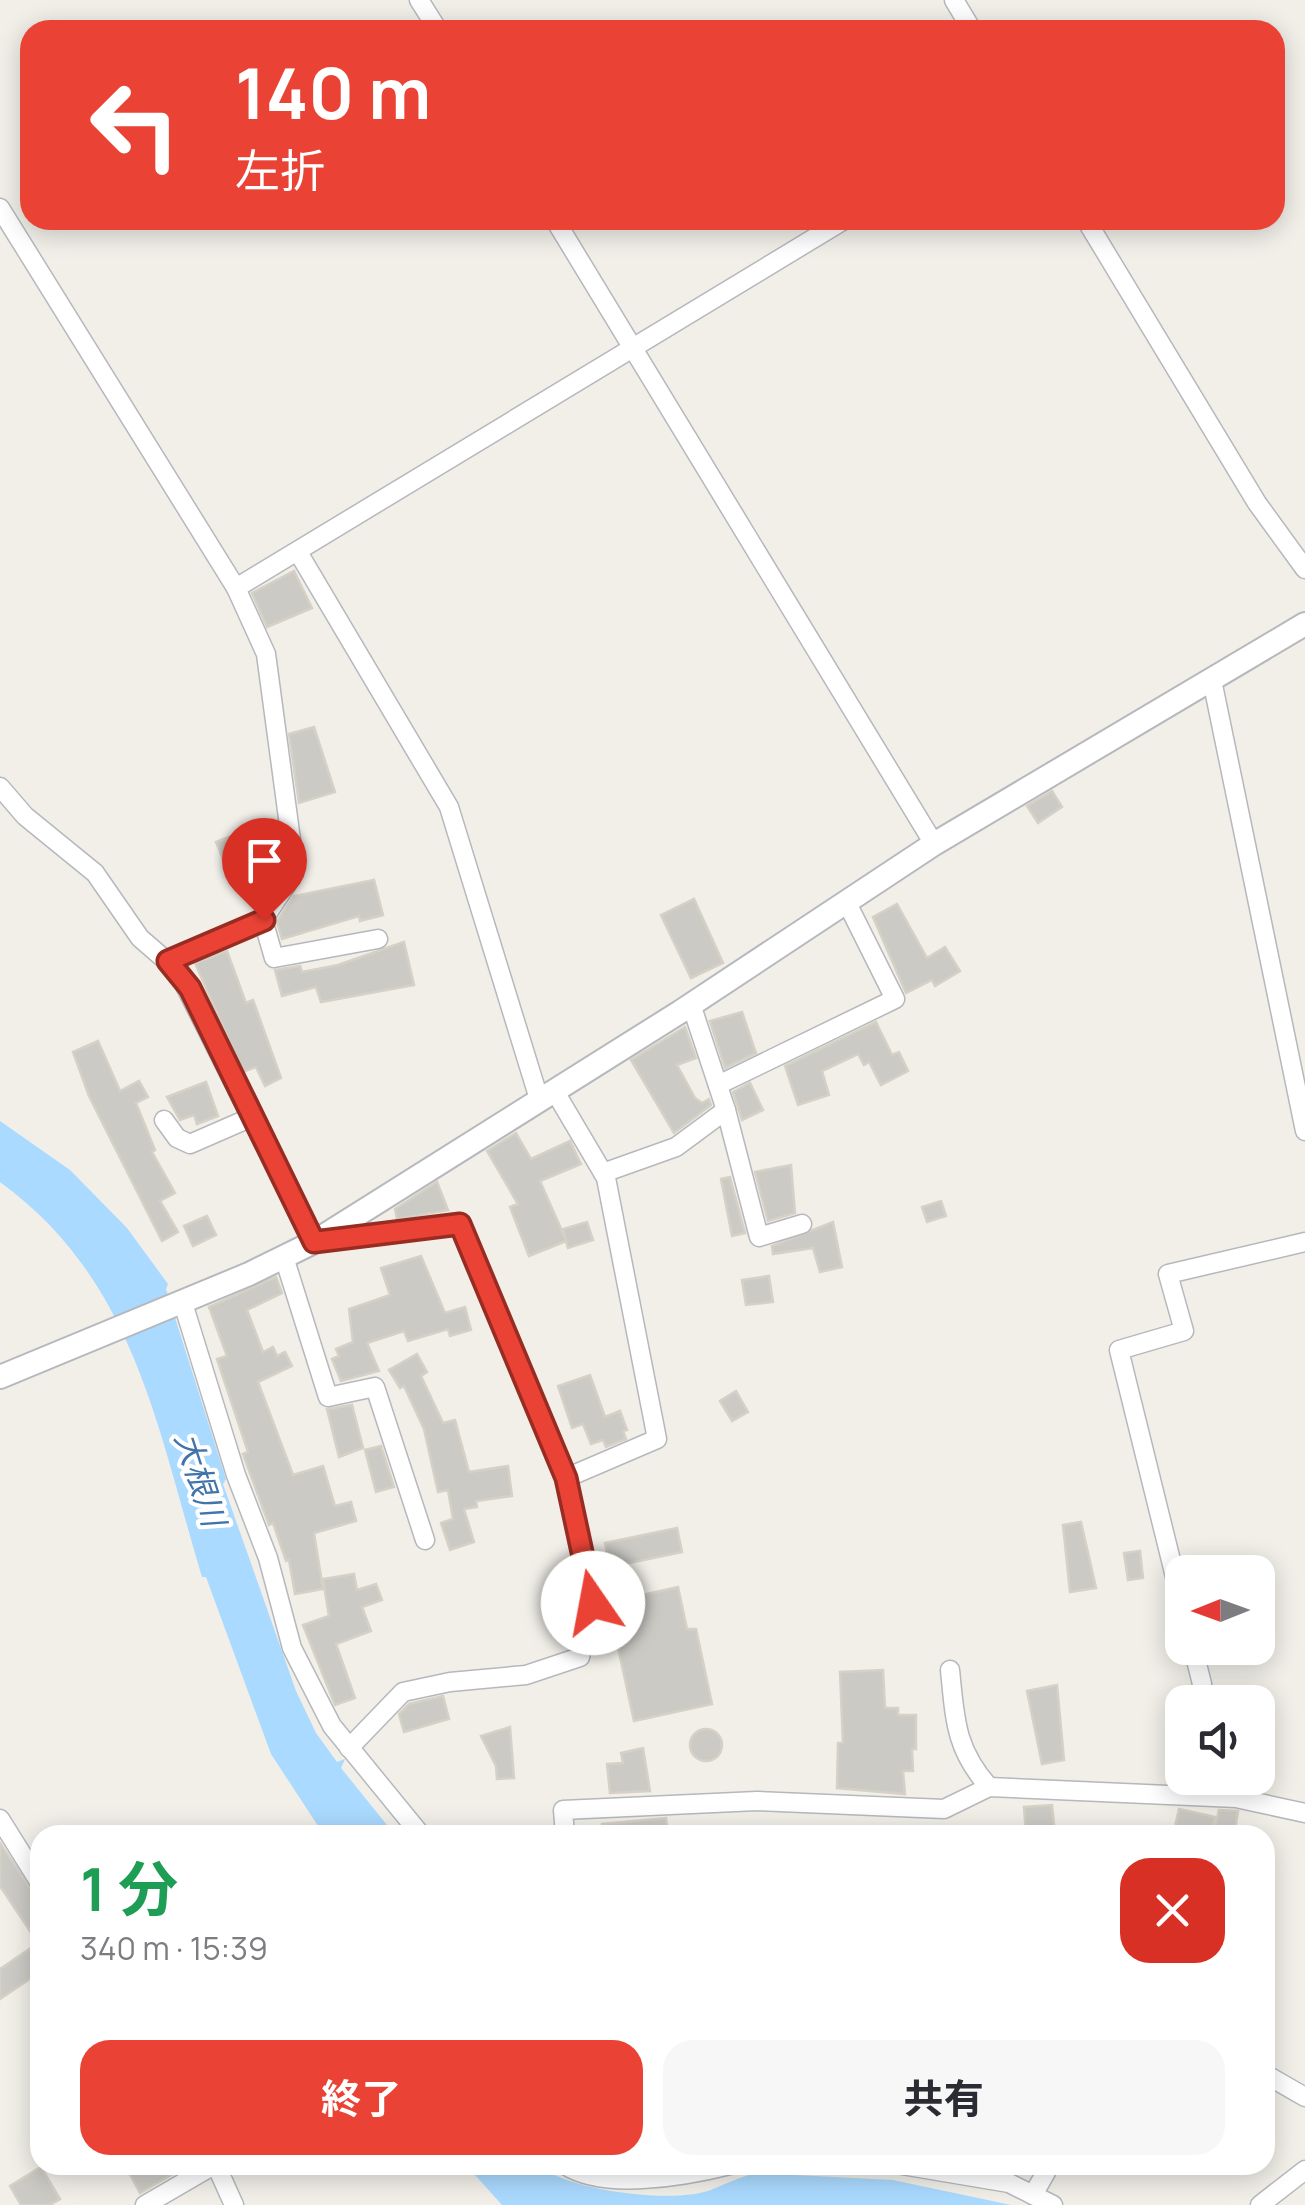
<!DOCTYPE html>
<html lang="ja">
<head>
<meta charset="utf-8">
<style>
  :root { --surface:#fff; --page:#f7f7f7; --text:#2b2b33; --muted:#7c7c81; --accent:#ea4335 }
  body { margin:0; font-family:Manrope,"Noto Sans JP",sans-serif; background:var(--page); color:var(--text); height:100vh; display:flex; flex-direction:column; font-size:38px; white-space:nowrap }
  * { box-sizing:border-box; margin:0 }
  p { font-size:32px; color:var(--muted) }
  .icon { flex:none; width:55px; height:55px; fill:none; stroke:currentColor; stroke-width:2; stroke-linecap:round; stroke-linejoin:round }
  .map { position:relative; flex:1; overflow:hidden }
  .side { position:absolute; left:30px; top:1825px; width:1245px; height:350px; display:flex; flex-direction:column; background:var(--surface); border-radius:30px; box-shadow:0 5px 25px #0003 }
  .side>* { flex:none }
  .guide { position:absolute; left:20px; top:20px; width:1265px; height:210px; border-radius:30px; box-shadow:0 5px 25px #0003; background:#ea4335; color:#fff; overflow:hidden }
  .needle { width:65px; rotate:269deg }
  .buttons { position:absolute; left:1165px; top:1555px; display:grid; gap:20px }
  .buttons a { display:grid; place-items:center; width:110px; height:110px; border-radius:20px; background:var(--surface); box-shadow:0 5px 25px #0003; font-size:50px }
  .pin { position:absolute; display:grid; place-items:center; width:85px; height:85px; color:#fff; margin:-102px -42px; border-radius:50% 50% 50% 0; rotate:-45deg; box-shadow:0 0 10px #0007 }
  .pin .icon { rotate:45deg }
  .me { position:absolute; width:110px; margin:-55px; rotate:348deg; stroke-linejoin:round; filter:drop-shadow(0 0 8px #0008) }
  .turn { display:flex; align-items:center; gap:35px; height:210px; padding:0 50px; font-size:45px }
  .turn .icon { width:130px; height:130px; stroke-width:2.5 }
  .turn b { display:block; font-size:70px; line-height:85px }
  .round { display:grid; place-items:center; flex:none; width:105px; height:105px; border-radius:30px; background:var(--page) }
  .headline { display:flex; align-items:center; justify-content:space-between; height:170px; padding:0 50px }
  h1 { font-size:60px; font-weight:700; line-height:75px; color:#1e9e55 }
  .cta { display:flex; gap:20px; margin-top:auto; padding:20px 50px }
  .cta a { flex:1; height:115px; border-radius:30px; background:var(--accent); color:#fff; font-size:40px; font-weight:700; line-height:115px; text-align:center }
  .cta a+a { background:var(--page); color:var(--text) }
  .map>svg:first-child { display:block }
  .water { fill:#aadaff }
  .building { fill:#cccac5; stroke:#d6d1c6; stroke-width:2.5 }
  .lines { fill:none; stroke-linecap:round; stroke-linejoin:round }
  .minor-casing { stroke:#b5b8bc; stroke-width:21 }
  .tertiary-casing { stroke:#b5b8bc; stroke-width:26 }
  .minor { stroke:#fff; stroke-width:18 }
  .tertiary { stroke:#fff; stroke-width:22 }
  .route-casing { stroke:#982c22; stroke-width:25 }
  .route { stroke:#ea4335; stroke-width:18 }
  .labels { text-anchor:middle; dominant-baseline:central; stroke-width:8; stroke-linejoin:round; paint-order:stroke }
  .water-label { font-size:32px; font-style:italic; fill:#4174aa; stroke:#fff }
</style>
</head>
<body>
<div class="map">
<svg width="1305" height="2205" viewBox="0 0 1305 2205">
  <rect width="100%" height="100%" fill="#f1efe8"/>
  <g class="water">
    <path d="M0,1121l70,49 57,58 41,56 -2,5 60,190 -3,5 73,207 20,42 21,29 8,-3 -4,9 54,67h-71l-53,-81 -65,-177h-4c-45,-149 -67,-297 -202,-395z"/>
    <path d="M466,2165h73c27,26 139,40 174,24 25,-11 47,-20 73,-20l8,6 99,5 118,25h-509z"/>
  </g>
  <g class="building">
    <polygon points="294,571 312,608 267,627 252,593"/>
    <polygon points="314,727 335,792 299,803 289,734"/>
    <polygon points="1052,791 1062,807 1038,823 1027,806"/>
    <polygon points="247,830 254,848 246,851 255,875 233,884 216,842"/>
    <polygon points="374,880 383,915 360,921 359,916 282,939 277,922 294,896"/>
    <polygon points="694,899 723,963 691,978 661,915"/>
    <polygon points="897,904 927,958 945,947 960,971 935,986 932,980 906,993 873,917"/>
    <polygon points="404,942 414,985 321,1002 316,987 282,996 275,970 300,966 302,972 338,965"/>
    <polygon points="227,951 246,1003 253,1000 281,1078 265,1086 256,1067 243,1072 195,963"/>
    <polygon points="742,1012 756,1053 725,1068 710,1021"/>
    <polygon points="876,1022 892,1055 899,1052 908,1071 881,1085 869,1062 864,1065 858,1054 822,1071 829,1095 798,1105 785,1066"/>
    <polygon points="685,1027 696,1058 677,1065 695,1098 702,1103 709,1099 711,1105 674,1133 631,1060"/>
    <polygon points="98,1041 120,1091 139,1081 148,1097 136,1103 155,1150 152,1152 175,1193 160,1201 178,1232 162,1241 89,1096 73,1052"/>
    <polygon points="206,1082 218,1116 197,1124 194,1115 180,1120 167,1097"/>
    <polygon points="750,1083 763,1110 742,1120 733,1092"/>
    <polygon points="516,1133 531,1159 570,1141 581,1164 540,1181 566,1240 563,1229 587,1222 593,1240 568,1248 566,1241 529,1256 510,1207 518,1204 487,1151"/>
    <polygon points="791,1165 795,1213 768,1221 755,1172"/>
    <polygon points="730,1177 745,1233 732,1236 721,1179"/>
    <polygon points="437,1182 448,1210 397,1219 395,1209"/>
    <polygon points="941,1201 946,1216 927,1222 922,1207"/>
    <polygon points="207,1216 216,1235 193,1246 184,1226"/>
    <polygon points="833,1222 842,1267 820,1272 813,1248 773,1254 772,1246"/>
    <polygon points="421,1256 445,1313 465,1307 471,1330 450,1336 448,1329 408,1341 404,1331 367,1343 379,1371 341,1381 332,1359 339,1356 336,1349 353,1342 349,1309 390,1295 381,1268"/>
    <polygon points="769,1276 773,1302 746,1305 742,1280"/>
    <polygon points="276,1277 282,1293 247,1310 263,1352 273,1347 277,1356 285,1352 292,1366 258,1382 293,1475 323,1466 335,1506 351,1502 356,1521 314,1533 323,1589 295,1594 289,1560 286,1561 273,1523 269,1525 243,1454 248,1452 217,1359 227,1356 209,1307"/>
    <polygon points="417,1354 427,1372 421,1376 443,1423 455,1420 469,1472 508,1466 512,1496 476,1501 477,1507 464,1509 474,1542 450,1550 441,1523 453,1519 448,1490 438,1492 424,1429 404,1386 400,1388 389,1370"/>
    <polygon points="590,1375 605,1417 620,1411 627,1430 623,1431 626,1439 606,1447 603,1440 591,1444 583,1424 572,1428 558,1386"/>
    <polygon points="736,1391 748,1412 732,1421 720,1401"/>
    <polygon points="352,1405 363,1448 339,1457 327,1409"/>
    <polygon points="381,1446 394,1487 376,1492 365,1450"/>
    <polygon points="1081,1522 1096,1588 1070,1592 1063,1525"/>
    <polygon points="677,1528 682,1552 610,1567 605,1543"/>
    <polygon points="1140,1551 1143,1578 1128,1580 1124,1553"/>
    <polygon points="354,1574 357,1590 376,1584 382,1600 362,1607 371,1631 336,1644 355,1698 335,1705 303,1625 329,1616 323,1579"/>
    <polygon points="678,1587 687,1629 696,1629 712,1704 634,1721 617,1643 629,1640 620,1600"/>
    <polygon points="883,1670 885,1708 898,1708 898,1715 916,1715 916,1749 912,1749 913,1771 903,1771 905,1794 837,1788 838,1743 843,1743 840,1672"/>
    <polygon points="1057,1685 1064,1760 1042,1764 1027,1691"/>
    <polygon points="443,1696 449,1719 404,1732 399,1714 409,1704"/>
    <polygon points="510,1727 514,1778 497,1779 496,1766 481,1736"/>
    <circle cx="706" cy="1745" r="16"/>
    <polygon points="643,1748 650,1791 610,1793 607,1764 623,1763 621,1753"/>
    <polygon points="1052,1805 1055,1835 1026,1835 1024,1807"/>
    <polygon points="1179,1809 1215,1817 1211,1835 1173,1835"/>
    <polygon points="1219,1810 1238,1811 1235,1831 1215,1827"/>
    <polygon points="666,1818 668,1835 602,1835 602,1824"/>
    <polygon points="0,1843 40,1903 40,1972 0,1999 0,1969 38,1943 0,1886"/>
    <polygon points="125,2165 166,2165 171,2175 140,2193"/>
    <polygon points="41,2167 60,2199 50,2205 21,2205 10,2186"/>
  </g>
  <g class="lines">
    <g class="minor-casing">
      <g id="minor">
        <polyline points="419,0 438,30"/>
        <polyline points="954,0 972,30"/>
        <polyline points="0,208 236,588 844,220"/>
        <polyline points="555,220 934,844"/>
        <polyline points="1086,220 1257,503 1305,569"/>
        <polyline points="298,552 449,807 539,1099"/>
        <polyline points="1212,680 1305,1131"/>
        <polyline points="0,787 25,816 95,873 140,938 177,970 314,1242 460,1224 566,1478 593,1603 580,1657 526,1675 450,1682 403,1692 349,1748"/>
        <polyline points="263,920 274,958 378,939"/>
        <polyline points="168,961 263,920 287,884 291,840 266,654 236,588"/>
        <polyline points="718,1085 895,999 846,901"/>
        <polyline points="554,1090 606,1178 657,1439 566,1478"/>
        <polyline points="726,1110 759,1237 802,1224"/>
        <polyline points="164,1120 177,1138 190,1144 252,1117"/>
        <polyline points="603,1173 676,1147 726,1110 691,1004"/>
        <polyline points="284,1257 328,1397 375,1387 425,1540"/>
        <polyline points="182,1300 236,1475 268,1558 292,1648 332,1726 421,1835"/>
        <polyline points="1182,1605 1119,1350 1184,1331 1168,1274 1305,1242"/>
        <polyline points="1193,1648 1202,1684 1198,1702"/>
        <path d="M950,1670c5,49 5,79 39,117"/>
        <polyline points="0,1819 40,1883"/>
        <polyline points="565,1835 563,1810 757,1801 944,1809 989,1787 1236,1798 1305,1813"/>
        <polyline points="1265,2074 1305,2097"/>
        <polyline points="216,2165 234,2205"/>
        <path d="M565,2165c39,26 121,11 165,0"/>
        <polyline points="902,2165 1009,2183 1053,2205"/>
        <polyline points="1033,2195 1050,2165"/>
        <polyline points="145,2205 214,2165"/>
        <polyline points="1260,2205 1305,2170"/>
      </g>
    </g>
    <g class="tertiary-casing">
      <polyline id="tertiary" points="0,1377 249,1274 314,1242 680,1012 934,844 1305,624"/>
    </g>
    <use href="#minor" class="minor"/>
    <use href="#tertiary" class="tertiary"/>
  </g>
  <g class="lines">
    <g class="route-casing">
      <polyline id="route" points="264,920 168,961 190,988 314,1242 460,1224 566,1478 593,1603"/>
    </g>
    <use href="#route" class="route"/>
  </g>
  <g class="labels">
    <g class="water-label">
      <text transform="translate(201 1479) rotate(72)">大根川</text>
    </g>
  </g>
</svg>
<div class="buttons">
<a><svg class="needle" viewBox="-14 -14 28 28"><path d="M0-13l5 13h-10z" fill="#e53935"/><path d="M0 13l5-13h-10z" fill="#7c7c81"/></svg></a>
<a><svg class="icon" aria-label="sound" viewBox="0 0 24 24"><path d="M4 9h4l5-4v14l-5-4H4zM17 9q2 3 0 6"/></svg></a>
</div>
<div class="pin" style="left:264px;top:920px;background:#d93025"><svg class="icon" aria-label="arrive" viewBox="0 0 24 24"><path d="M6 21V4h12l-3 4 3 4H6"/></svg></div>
<svg class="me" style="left:593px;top:1603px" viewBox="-20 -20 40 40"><circle r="19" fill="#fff"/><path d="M0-13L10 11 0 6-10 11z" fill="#ea4335"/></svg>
<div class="guide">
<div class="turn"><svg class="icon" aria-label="left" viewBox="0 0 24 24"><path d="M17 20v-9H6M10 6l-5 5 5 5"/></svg><div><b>140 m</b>左折</div></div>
</div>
<section class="side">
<div class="headline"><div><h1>1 分</h1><p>340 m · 15:39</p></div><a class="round" style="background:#d93025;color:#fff"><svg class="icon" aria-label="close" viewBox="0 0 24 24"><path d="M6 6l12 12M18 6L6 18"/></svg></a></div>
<div class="cta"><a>終了</a><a>共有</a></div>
</section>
</div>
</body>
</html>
